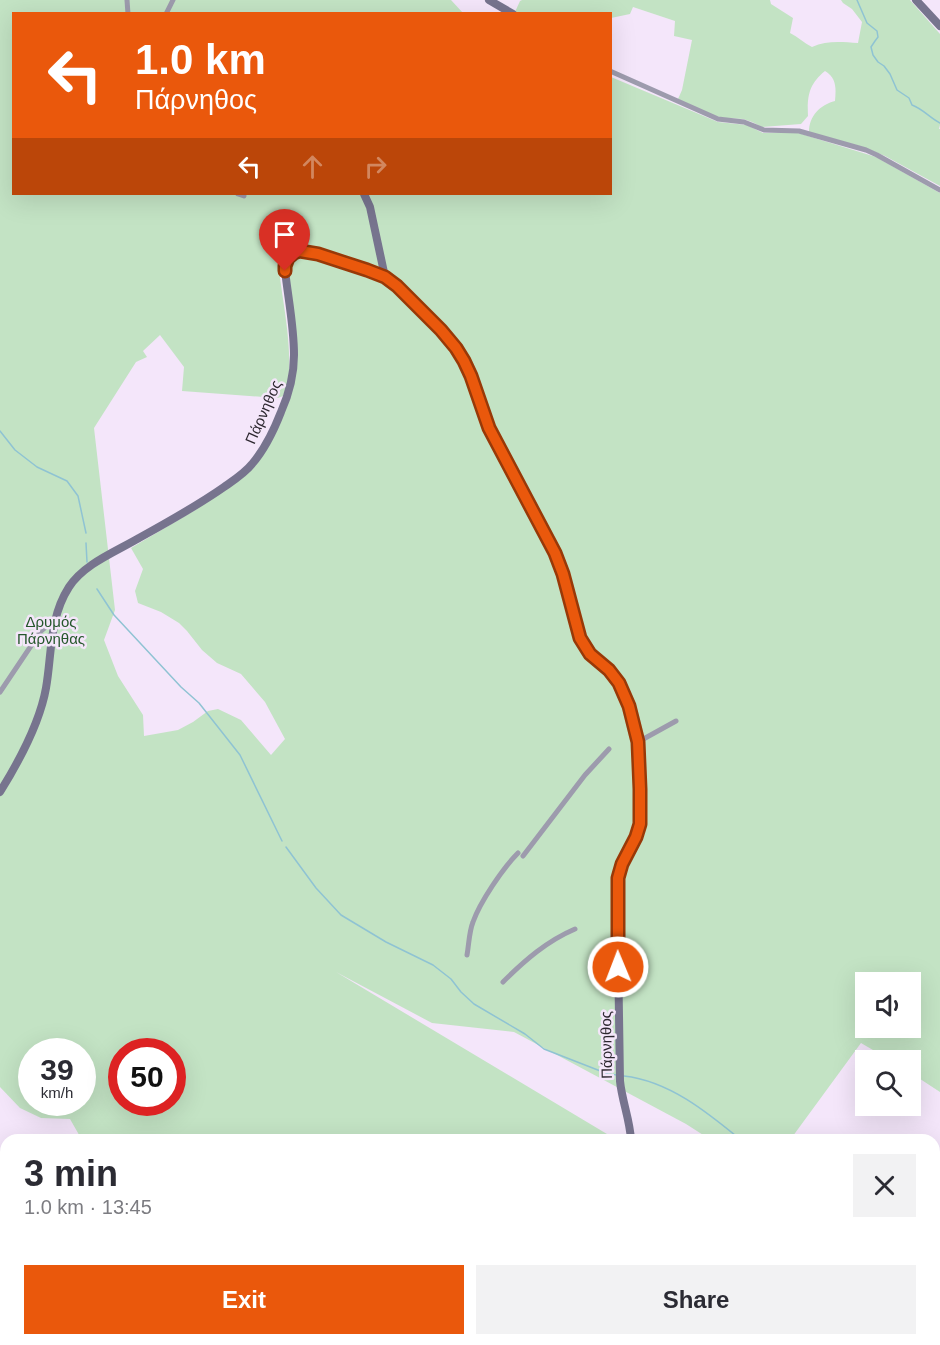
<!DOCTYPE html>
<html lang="en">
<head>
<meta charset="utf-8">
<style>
  :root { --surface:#fff; --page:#f2f2f3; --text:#2b2b33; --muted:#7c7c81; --accent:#ea580c }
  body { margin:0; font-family:Arial,sans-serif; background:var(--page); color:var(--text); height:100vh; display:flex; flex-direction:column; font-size:22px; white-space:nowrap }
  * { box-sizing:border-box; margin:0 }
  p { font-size:20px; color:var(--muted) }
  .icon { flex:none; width:33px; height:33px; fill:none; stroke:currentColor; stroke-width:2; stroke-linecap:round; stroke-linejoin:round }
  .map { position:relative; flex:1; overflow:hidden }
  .sheet { position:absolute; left:0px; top:1134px; width:940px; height:212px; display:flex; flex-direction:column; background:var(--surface); border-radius:18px 18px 0 0; box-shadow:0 6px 24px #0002 }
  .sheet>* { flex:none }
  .top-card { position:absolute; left:12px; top:12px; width:600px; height:183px; border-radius:0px; box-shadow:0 6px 24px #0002; background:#ea580c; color:#fff; overflow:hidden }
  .tools { position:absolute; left:855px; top:972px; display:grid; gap:12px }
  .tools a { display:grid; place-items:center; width:66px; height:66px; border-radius:0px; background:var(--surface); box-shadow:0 6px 24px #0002; font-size:30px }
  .speed { position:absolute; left:18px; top:1038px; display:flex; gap:12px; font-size:30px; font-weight:700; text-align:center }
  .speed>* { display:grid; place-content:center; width:78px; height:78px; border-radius:50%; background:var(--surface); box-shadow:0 6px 24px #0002; line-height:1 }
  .speed small { font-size:15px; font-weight:400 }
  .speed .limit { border:9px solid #d22; background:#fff; color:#111 }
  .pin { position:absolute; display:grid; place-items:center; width:51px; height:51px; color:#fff; margin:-62px -26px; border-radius:50% 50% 50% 0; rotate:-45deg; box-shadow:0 0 6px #0007 }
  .pin .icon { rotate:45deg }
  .me { position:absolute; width:66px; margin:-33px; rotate:359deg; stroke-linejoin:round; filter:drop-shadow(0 0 4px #0008) }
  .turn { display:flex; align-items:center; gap:21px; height:126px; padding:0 24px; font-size:27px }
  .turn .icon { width:78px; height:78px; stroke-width:2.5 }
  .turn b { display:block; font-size:42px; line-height:51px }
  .lanes { display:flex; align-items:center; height:57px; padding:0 24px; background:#0003; justify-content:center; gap:30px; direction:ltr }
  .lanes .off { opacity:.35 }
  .round { display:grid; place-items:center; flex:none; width:63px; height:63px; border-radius:0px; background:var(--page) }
  .summary { display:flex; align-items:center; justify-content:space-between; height:102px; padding:0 24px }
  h1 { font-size:36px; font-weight:700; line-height:45px }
  .button { display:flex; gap:12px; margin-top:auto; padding:12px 24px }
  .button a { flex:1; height:69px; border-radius:0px; background:var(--accent); color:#fff; font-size:24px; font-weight:700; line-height:69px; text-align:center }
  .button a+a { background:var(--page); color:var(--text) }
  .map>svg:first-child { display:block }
  .green { fill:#c3e3c4; fill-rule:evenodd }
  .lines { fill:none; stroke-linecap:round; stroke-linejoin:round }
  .stream { stroke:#8fc3d3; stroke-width:1.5 }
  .street { stroke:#9d9bad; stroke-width:5 }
  .secondary { stroke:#77748e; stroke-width:8 }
  .route-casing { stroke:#983908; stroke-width:15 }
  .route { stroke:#ea580c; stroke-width:10 }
  .labels { text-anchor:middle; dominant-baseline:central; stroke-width:5; stroke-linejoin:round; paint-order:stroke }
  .street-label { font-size:15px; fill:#2c272f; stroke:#f4e6fa }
  .park-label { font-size:15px; fill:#25572b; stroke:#f4e6fa }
</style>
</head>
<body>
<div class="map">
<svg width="940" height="1345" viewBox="0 0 940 1345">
  <rect width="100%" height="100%" fill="#f4e6fa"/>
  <g class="green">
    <path d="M0,0h451l12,13 -449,1v180h596l1,-117 107,45 29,3 16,8 32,-1 81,25 64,36v899l-29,-19 -1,-13h-20l-29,-17 -71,97h-79l-25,-16 -172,-92 -82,-9 -96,-51 281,168h-535l-12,-21 -29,-1 -21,-10 -20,-21zM309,235l-12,23 -7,6 -4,6 10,93 -31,87 -68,59 -66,39 12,21 -8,22 3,12 23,9 18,11 8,8 15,19 15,13 24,11 24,28 20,37 -14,16 -30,-35 -23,-11 -10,2 -15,11 -15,8 -34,6 -1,-21 -25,-39 -14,-36 11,-30 -21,-182 42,-66 11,-5 -4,-6 17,-16 24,32 -2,24 96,7 5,-2c15,-27 -1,-95 -4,-127 3,-16 18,-24 30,-34zM866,982h44v46h-44zM32,1052h50v50h-50zM122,1052h50v50h-50z"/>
    <path d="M522,0h248l1,4 22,14 -3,15c8,4 14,10 22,14 15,-7 30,-5 46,-4l4,-21 -10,-13 -9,-6 -2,-3h69l30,34v91l-1,4h1v57l-55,-30 -22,-9 -54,-15c0,-16 11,-27 26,-31 1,-12 2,-23 -10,-30 -16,13 -18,25 -17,45l-7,8 -39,3 -10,-5 -9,-3 -17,-1 -12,-2 -36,-17 4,-9 10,-50 -18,-4 1,-15 -42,-14 -3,7 -19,4v2l-1,-6h-91l-4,-2 5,-11z"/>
    <polygon points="935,1265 940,1268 940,1345 929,1345 924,1341 924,1345 182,1345 186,1340 934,1340"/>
    <polygon points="0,1296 6,1307 6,1340 23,1340 26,1345 0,1345"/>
  </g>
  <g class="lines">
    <g class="stream">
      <path d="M857,0l10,23 10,8 1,6 -3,4 -4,6 2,8 5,7 6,4 6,8 7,16 12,8 3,7c11,4 18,13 28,18"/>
      <polyline points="0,431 15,450 37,467 67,481 78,496 86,533"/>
      <polyline points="86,543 87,562"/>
      <polyline points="97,589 114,615 181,687 199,703 240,755 282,841"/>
      <polyline points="286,847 316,888 341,915 386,942 433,965 451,979 461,992 474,1004 525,1034 544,1049 608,1074 617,1075"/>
      <path d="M624,1076c45,5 83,36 117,64"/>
      <polyline points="934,1304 940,1309"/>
    </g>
    <g class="street">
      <polyline points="127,0 128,14"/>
      <polyline points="166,14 173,0"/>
      <polyline points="610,71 718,119 744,122 764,130 799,131 866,150 877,155 940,190"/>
      <polyline points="238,194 244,196"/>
      <polyline points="0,692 41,631 55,619"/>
      <polyline points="638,742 676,721"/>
      <polyline points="523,856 585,775 609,749"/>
      <path d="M467,955c2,-11 2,-23 6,-33 7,-20 30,-54 45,-69"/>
      <path d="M503,982c22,-22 44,-41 72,-53"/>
      <polyline points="0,1187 6,1201"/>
      <polyline points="48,1340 48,1345"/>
      <polyline points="918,1340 925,1345"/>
    </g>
    <g class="secondary">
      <polyline points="489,0 513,14"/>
      <polyline points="916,0 940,26"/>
      <polyline points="364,194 370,207 385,277"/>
      <path d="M0,792c18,-29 40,-70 46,-104 6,-34 3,-70 23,-101 15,-23 46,-35 70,-49 29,-16 58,-32 85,-51 10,-7 21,-14 28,-23 13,-15 22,-34 29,-52 8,-18 13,-36 13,-57 0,-29 -6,-57 -9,-85l1,-7 4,-7 6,-4 7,-1 19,4 54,18 15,8 6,5 51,53 16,22 7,15 18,52 66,125 8,21 20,69 7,11 19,16 10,13 10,23 9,36 3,47 -1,35 -4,13 -16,33 -3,15 3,196c2,20 10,39 11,59"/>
      <polyline points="612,1340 615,1345"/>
    </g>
  </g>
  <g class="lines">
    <g class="route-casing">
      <polyline id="route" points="285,271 285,266 288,258 294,253 300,251 318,254 367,270 385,277 397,286 441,330 456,348 464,361 471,376 489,428 555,553 563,574 580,638 590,654 609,670 619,683 629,706 638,742 640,789 640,824 636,837 622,864 618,878 618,967"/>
    </g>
    <use href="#route" class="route"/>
  </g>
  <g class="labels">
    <g class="street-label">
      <text transform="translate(263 412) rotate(-66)">Πάρνηθος</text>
      <text transform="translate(606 1045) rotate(-91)">Πάρνηθος</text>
    </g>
    <g class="park-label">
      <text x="51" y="621">Δρυμός<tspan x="51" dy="17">Πάρνηθας</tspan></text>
    </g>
  </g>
</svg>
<div class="tools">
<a><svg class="icon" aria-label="sound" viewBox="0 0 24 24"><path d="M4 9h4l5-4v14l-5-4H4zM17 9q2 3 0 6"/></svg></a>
<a><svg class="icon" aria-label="search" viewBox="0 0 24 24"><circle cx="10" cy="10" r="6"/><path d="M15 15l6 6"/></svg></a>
</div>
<div class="speed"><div>39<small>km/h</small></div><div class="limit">50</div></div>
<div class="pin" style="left:285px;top:271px;background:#d93025"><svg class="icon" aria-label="arrive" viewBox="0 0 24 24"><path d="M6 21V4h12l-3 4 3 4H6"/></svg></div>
<svg class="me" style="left:618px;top:967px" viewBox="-20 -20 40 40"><circle r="17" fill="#ea580c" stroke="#fff" stroke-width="3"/><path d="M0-11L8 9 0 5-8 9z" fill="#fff"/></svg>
<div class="top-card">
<div class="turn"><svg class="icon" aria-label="left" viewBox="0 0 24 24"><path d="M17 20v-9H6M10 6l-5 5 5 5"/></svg><div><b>1.0 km</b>Πάρνηθος</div></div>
<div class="lanes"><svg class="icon" aria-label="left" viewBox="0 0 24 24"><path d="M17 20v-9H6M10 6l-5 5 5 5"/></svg><svg class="icon off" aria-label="ahead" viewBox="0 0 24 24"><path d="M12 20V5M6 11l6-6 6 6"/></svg><svg class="icon off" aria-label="right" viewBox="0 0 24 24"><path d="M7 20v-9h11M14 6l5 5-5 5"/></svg></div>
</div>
<section class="sheet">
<div class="summary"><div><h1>3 min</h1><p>1.0 km · 13:45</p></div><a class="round"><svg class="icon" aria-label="close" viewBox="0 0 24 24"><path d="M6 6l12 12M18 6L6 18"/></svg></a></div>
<div class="button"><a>Exit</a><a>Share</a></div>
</section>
</div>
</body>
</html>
